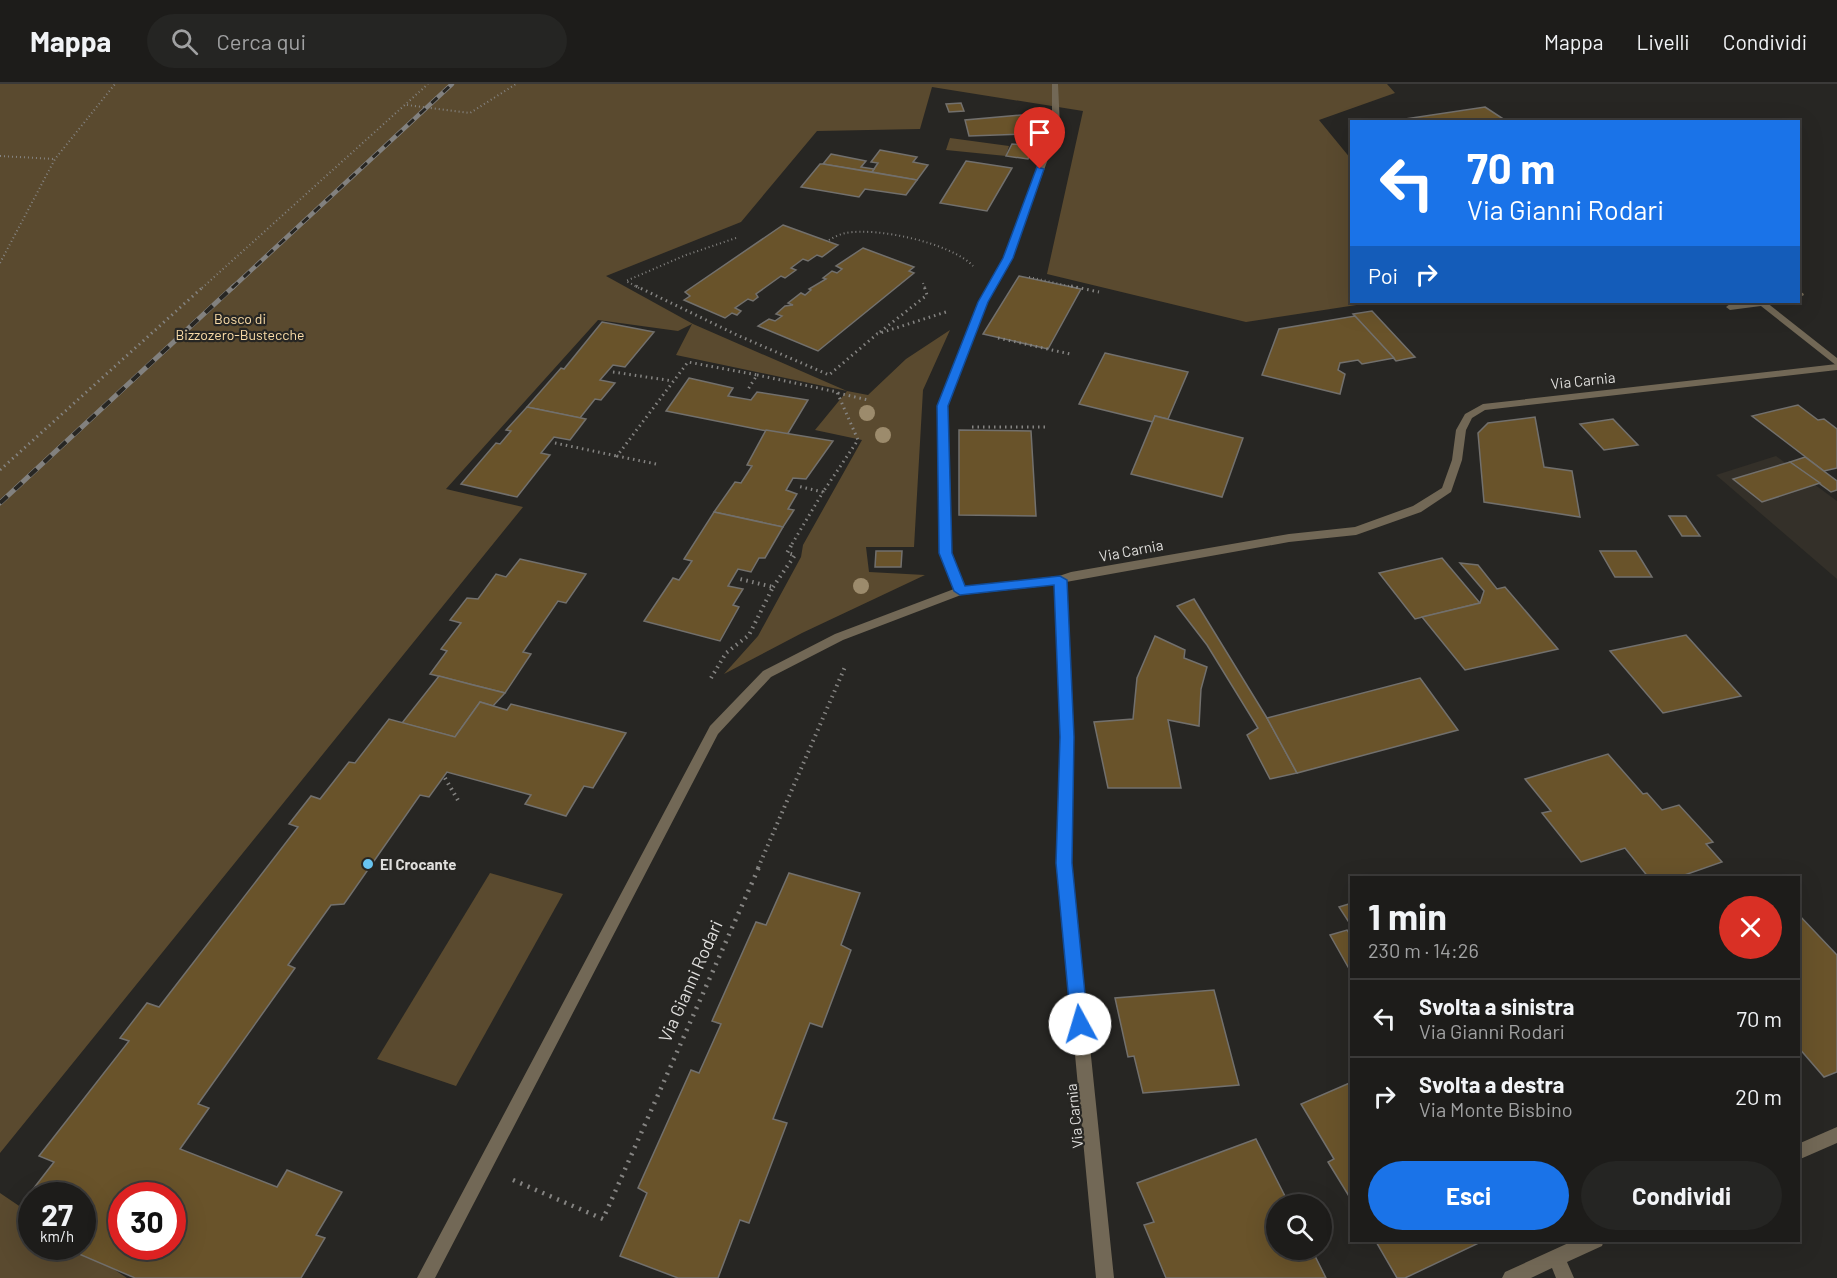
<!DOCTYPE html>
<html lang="it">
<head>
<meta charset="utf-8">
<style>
  :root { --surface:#1d1c1a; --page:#252523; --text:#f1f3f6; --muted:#a0a1a2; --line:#3b3a39; --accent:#1a73e8 }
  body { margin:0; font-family:Barlow,sans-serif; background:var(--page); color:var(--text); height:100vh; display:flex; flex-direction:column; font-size:22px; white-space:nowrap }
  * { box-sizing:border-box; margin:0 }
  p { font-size:20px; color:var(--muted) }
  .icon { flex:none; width:33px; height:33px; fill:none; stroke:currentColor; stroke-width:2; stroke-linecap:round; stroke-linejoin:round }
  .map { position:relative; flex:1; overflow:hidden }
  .side { position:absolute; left:1350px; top:792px; width:450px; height:366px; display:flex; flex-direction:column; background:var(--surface); border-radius:0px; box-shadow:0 6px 24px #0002,0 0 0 2px var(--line) }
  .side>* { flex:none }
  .top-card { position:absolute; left:1350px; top:36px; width:450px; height:183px; border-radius:0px; box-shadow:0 6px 24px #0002,0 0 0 2px var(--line); background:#1a73e8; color:#fff; overflow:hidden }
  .buttons { position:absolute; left:1266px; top:1110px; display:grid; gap:12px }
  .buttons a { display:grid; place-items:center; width:66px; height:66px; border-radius:50%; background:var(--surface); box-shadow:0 6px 24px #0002,0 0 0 2px var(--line); font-size:30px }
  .speed { position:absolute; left:18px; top:1098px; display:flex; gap:12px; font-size:30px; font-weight:700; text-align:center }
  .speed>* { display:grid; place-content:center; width:78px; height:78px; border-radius:50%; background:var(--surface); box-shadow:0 6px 24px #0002,0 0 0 2px var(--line); line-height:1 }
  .speed small { font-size:15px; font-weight:400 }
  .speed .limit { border:9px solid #d22; background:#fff; color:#111 }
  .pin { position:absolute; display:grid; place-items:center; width:51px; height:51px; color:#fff; margin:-62px -26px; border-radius:50% 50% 50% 0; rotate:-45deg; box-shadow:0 0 6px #0007 }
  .pin .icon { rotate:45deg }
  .me { position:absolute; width:66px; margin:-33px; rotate:354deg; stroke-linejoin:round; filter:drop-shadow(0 0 4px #0008) }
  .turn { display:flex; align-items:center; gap:21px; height:126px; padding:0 18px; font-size:27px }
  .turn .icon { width:78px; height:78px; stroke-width:2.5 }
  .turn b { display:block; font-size:42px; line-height:51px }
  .then { display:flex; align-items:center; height:57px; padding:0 18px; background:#0003; gap:12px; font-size:22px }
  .round { display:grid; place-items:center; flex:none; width:63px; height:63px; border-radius:32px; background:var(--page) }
  .summary { display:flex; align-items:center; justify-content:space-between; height:102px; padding:0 18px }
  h1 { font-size:36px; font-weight:700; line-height:45px }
  .action { display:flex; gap:12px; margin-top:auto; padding:12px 18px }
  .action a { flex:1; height:69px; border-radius:36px; background:var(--accent); color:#fff; font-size:24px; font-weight:700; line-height:69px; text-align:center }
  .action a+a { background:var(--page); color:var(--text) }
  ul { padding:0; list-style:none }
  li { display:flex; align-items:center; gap:18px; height:78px; padding:0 18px; border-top:2px solid var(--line) }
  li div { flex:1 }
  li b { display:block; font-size:22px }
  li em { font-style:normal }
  header { display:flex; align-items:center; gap:36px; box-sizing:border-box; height:84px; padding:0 30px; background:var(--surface); border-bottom:2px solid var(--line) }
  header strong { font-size:28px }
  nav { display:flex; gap:33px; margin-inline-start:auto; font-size:21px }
  .search { width:420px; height:54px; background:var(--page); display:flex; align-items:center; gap:15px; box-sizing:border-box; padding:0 21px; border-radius:33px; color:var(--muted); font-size:22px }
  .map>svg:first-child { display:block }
  .built { fill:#343029 }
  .green { fill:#5a4a2f }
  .building { fill:#69532a; stroke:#72706d; stroke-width:1.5; fill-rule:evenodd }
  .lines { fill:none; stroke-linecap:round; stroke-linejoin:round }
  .path-far3 { stroke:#858482; stroke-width:2; stroke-dasharray:1 3; stroke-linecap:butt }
  .path-far2 { stroke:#858482; stroke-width:3; stroke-dasharray:1.5 4; stroke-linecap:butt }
  .path-far1 { stroke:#858482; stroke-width:4; stroke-dasharray:1.5 4.5; stroke-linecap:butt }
  .path { stroke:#858482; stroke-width:4.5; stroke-dasharray:2 6; stroke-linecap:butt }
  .lane { fill:#726856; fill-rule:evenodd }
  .street { fill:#726856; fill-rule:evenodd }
  .rail-far1-casing { stroke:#82817f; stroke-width:4.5 }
  .rail-casing { stroke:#82817f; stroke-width:5 }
  .rail-far1 { stroke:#272623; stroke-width:3; stroke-dasharray:8; stroke-linecap:butt }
  .rail { stroke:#272623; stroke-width:4; stroke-dasharray:10; stroke-linecap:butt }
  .tree { fill:#9c8b6c }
  .route { fill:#1a73e8; stroke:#114b97; stroke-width:1.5 }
  .poi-dot { fill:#68c4f0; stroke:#272623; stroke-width:2 }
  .labels { text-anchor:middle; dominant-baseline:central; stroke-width:4.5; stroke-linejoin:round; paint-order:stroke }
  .far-park-label { font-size:14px; fill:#fbdda8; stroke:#272623 }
  .street-label { font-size:15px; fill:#dfdedc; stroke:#272623 }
  .poi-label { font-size:15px; font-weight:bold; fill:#dfdedc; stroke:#272623; text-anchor:start }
  .near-street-label { font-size:18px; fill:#dfdedc; stroke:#272623 }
</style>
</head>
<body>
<header>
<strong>Mappa</strong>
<div class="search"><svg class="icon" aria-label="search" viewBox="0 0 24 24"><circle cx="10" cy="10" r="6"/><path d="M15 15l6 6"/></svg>Cerca qui</div>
<nav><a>Mappa</a><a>Livelli</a><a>Condividi</a></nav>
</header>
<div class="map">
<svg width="1837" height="1194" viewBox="0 0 1837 1194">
  <rect width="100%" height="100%" fill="#272623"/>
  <polygon class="built" points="1776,372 1837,417 1837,495 1716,391"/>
  <g class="green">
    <polygon points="0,0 1387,0 1395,9 1319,36 1351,75 1352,218 1376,218 1246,238 1047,190 1083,27 932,3 920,45 817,47 741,138 606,192 693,240 847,307 868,311 906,275 950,246 923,306 914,463 866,463 869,488 925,491 802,549 724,590 758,552 801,473 803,461 862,356 815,346 847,307 676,271 692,240 678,247 598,236 446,405 523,423 0,1069"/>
    <polygon points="950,54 1009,62 1006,72 946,66"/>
    <polygon points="490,789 563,810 456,1002 377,975"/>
    <polygon points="0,1109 31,1130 32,1162 80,1163 127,1194 0,1194"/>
  </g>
  <g class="building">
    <polygon points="961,19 964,27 949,28 946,20"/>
    <polygon points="1485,23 1508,38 1385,38"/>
    <polygon points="1021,31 1024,50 969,52 965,36"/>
    <polygon points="1012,60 1033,62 1028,75 1006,72"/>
    <polygon points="880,66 917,73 913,78 928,81 917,96 872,88 878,79 871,78"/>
    <polygon points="831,70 866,77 861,83 874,85 872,88 823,80"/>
    <polygon points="966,77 1012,84 987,127 940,119"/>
    <polygon points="820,80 823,80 917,96 906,111 865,105 859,113 801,103"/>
    <polygon points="783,141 838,161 822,173 817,171 808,177 803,175 791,184 796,186 785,194 781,192 756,210 758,213 753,217 748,215 735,224 741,227 737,231 732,229 725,234 684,216 690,212 685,208"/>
    <polygon points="863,164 914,183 909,187 914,189 818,267 758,242 769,235 775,237 782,232 776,230 785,222 793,221 788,219 801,209 805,211 811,206 809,205 826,195 823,194 832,187 837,189 842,185 836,182"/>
    <polygon points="1019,192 1081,205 1048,265 983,250"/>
    <polygon points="1372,227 1413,271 1415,273 1396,277 1353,230"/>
    <polygon points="1355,232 1394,274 1362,280 1358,276 1340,279 1338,286 1345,290 1340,310 1262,291 1279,245"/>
    <polygon points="602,238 654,248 625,283 613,281 600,296 615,299 601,316 595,315 580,334 527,323 561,284 564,285"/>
    <polygon points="1105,269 1188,288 1168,335 1155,332 1153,338 1079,320"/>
    <polygon points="689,294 733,304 728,312 751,316 757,308 808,316 787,351 666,327"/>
    <polygon points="1798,321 1818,336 1824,335 1837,345 1837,384 1824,387 1752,332"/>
    <polygon points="527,323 586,335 570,356 554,353 541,369 550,371 517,413 461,400 496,359 500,360 511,347 506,346"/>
    <polygon points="1155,332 1243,354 1222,413 1131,390"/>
    <polygon points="1535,333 1544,383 1572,387 1580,433 1484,418 1478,349 1488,339"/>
    <polygon points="1613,335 1638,361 1604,366 1580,340"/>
    <polygon points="766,346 833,357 806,395 793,394 786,406 797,410 788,425 794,426 783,443 714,428 735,398 741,399 752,382 747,381"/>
    <polygon points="959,346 1031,347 1036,432 959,431"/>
    <polygon points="1805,373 1837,397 1837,406 1831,408 1790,378"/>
    <polygon points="1790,378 1820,399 1762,418 1733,395"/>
    <polygon points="714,428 783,443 765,474 759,474 751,488 738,485 728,502 743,505 733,521 739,523 720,557 644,537 673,494 679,496 692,477 684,475"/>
    <polygon points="1669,432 1686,432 1700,452 1682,452"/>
    <polygon points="876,467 902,467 901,483 875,483"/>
    <polygon points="1600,467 1636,467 1652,493 1615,493"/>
    <polygon points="1442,474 1480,519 1415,535 1379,489"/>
    <polygon points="520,475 586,490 566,519 558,517 523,568 531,570 505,609 430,590 447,567 441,565 461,539 450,536 467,514 478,515 496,490 506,493"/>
    <polygon points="1460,479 1478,481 1497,505 1505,503 1558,565 1465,586 1422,533 1480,519 1484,507"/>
    <polygon points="1194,515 1267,634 1297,689 1270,695 1247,651 1258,644 1207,561 1177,522"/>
    <polygon points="1686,551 1741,612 1663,629 1610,567"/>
    <polygon points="1155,552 1185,566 1184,574 1207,583 1201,605 1199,642 1168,636 1181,704 1108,704 1094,638 1133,635 1137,594"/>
    <polygon points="439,592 473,601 505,609 493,622 480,618 455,653 402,639"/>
    <polygon points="1420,594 1458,646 1297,689 1267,634"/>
    <path d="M480,618l27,8 4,-6 115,29 -33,55 -9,-2 -18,30 -41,-12 6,-9 -84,-23 -18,25 -9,-2 -76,109 -13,1 -43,60 7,3 -97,136 11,4 -29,41 97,38 10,-17 55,22 -26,43 9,3 -24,40h-166l-56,-24 13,-18 -10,-4v-36h-50v15l-12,-5 34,-44 -15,-6 90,-115 -9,-3 27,-35 12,4 139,-180 -9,-3 22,-28 9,3 29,-37 6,1 34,-44 66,18zM122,1112h50v50h-50z"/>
    <polygon points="1608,670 1643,710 1647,709 1662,726 1679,721 1713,758 1706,760 1722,778 1676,794 1649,794 1625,764 1581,778 1542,729 1551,727 1525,695"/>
    <polygon points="789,789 860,809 841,861 851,866 822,943 810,939 773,1035 787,1039 749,1139 740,1136 718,1194 678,1194 620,1172 647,1109 638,1104 691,986 699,989 721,940 712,937 756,838 766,841"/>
    <polygon points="1352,819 1352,843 1339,823"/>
    <polygon points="1798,830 1837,871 1837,988 1824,993 1798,963"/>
    <polygon points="1347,846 1352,853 1352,890 1330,851"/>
    <polygon points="1214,906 1239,1001 1143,1009 1134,972 1128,973 1115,914"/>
    <polygon points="1352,998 1352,1117 1328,1078 1334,1075 1301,1020"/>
    <polygon points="1256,1055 1289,1120 1276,1120 1276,1166 1312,1166 1326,1194 1166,1194 1144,1141 1154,1138 1137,1099"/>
    <polygon points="1375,1156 1480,1156 1481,1158 1405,1194 1397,1194"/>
  </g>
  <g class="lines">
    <g class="path-far3">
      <polyline points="407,21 470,29 516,0"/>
      <polyline points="0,72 55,75"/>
      <path d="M829,156c5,-3 11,-6 17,-7 31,-6 105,10 127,33"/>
      <polyline points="0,179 55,75 115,0"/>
      <polyline points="1029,193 1078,204"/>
      <polyline points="923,199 925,204"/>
      <polyline points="202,204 428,0"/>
      <polyline points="639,204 626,197 686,171 736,154"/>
    </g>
    <g class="path-far2">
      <polyline points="636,202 737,251 829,291 877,250 949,227"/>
      <polyline points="1071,202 1099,208"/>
      <polyline points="880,248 927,211 924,202"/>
      <polyline points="998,254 1070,270"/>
      <polyline points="613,288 673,297"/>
      <polyline points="757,291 837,308 858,356 823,408"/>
      <polyline points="838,309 868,316"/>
      <polyline points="972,343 1046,343"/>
      <polyline points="555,359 617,372"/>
      <polyline points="656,380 617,372 688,278 757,291 747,307"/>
      <polyline points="0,386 204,202"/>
      <polyline points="792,460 823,408 797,402"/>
    </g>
    <g class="path-far1">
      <polyline points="773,503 795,471 787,469 793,458"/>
      <polyline points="711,594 726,569 749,551 773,503 740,495"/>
      <polyline points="445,694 459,718"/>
      <polyline points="758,784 845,583"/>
    </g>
    <polyline class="path" points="513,1096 603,1135 759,783"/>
    <g class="lane">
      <polygon points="1798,208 1803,209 1804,211 1798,214"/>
      <polygon points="1754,218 1766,218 1837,274 1837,282 1761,222 1730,226 1726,223 1730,220"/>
    </g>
    <g class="street">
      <polygon points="1052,0 1058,0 1060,42 1012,174 987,217 948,322 950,469 964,503 1059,492 1071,488 1289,450 1355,443 1413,422 1442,404 1452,376 1456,346 1465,330 1483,320 1837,280 1837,286 1485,326 1472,334 1466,346 1462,376 1451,408 1421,428 1356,451 1289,458 1066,498 1073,653 1071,779 1114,1194 1096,1194 1057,779 1061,653 1055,501 961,511 843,556 771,593 718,650 435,1194 417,1194 710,642 763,587 835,550 954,505 940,469 938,322 979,217 1004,174 1052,42"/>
      <polygon points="1837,1043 1837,1059 1798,1076 1798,1060"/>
      <polygon points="1575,1156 1604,1156 1602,1162 1567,1178 1574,1194 1556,1194 1552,1184 1531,1194 1502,1194 1505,1188"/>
    </g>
    <g class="rail-far1-casing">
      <polyline id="rail-far1" points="232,204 452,0"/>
    </g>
    <g class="rail-casing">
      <polyline id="rail" points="0,419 234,202"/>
    </g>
    <use href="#rail-far1" class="rail-far1"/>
    <use href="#rail" class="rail"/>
  </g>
  <g class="tree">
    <circle cx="867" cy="329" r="8"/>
    <circle cx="883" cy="351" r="8"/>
    <circle cx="861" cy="502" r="8"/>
  </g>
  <polygon class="route" points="1037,83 1044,85 1013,174 988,218 948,322 952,469 965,502 1060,492 1067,496 1074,653 1072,779 1088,940 1086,946 1080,949 1074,946 1071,940 1056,779 1060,653 1054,501 960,511 954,507 939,469 937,322 978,218 1003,174"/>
  <circle class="poi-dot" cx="368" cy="780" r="6"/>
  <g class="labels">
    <g class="far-park-label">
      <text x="240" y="234">Bosco di<tspan x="240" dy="16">Bizzozero-Bustecche</tspan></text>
    </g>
    <g class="street-label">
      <text transform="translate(1583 296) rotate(-6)">Via Carnia</text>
      <text transform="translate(1131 466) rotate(-11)">Via Carnia</text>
      <text transform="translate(1074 1032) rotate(-96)">Via Carnia</text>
    </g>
    <g class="poi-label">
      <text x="380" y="780">El Crocante</text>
    </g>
    <g class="near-street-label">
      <text transform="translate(690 897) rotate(-66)">Via Gianni Rodari</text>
    </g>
  </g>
</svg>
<div class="buttons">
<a><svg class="icon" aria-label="search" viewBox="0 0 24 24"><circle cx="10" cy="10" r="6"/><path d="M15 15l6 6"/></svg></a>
</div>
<div class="speed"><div>27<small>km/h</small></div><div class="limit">30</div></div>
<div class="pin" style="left:1040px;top:85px;background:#d93025"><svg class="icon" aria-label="arrive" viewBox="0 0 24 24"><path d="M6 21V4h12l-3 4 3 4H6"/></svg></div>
<svg class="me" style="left:1080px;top:940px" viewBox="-20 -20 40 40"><circle r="19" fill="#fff"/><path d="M0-13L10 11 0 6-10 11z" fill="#1a73e8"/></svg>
<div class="top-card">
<div class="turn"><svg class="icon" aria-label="left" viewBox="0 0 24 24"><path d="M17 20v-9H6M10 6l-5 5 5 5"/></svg><div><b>70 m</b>Via Gianni Rodari</div></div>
<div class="then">Poi<svg class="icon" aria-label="right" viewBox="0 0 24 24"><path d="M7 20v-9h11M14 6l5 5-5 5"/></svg></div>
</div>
<section class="side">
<div class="summary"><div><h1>1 min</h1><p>230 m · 14:26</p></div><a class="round" style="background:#d93025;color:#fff"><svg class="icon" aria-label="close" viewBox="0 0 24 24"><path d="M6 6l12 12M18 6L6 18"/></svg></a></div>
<ul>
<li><svg class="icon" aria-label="left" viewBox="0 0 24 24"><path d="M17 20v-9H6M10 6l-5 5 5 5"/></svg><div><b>Svolta a sinistra</b><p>Via Gianni Rodari</p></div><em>70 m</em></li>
<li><svg class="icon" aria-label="right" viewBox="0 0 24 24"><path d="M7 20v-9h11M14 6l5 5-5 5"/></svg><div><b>Svolta a destra</b><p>Via Monte Bisbino</p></div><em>20 m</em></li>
</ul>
<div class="action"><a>Esci</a><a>Condividi</a></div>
</section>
</div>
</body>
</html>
